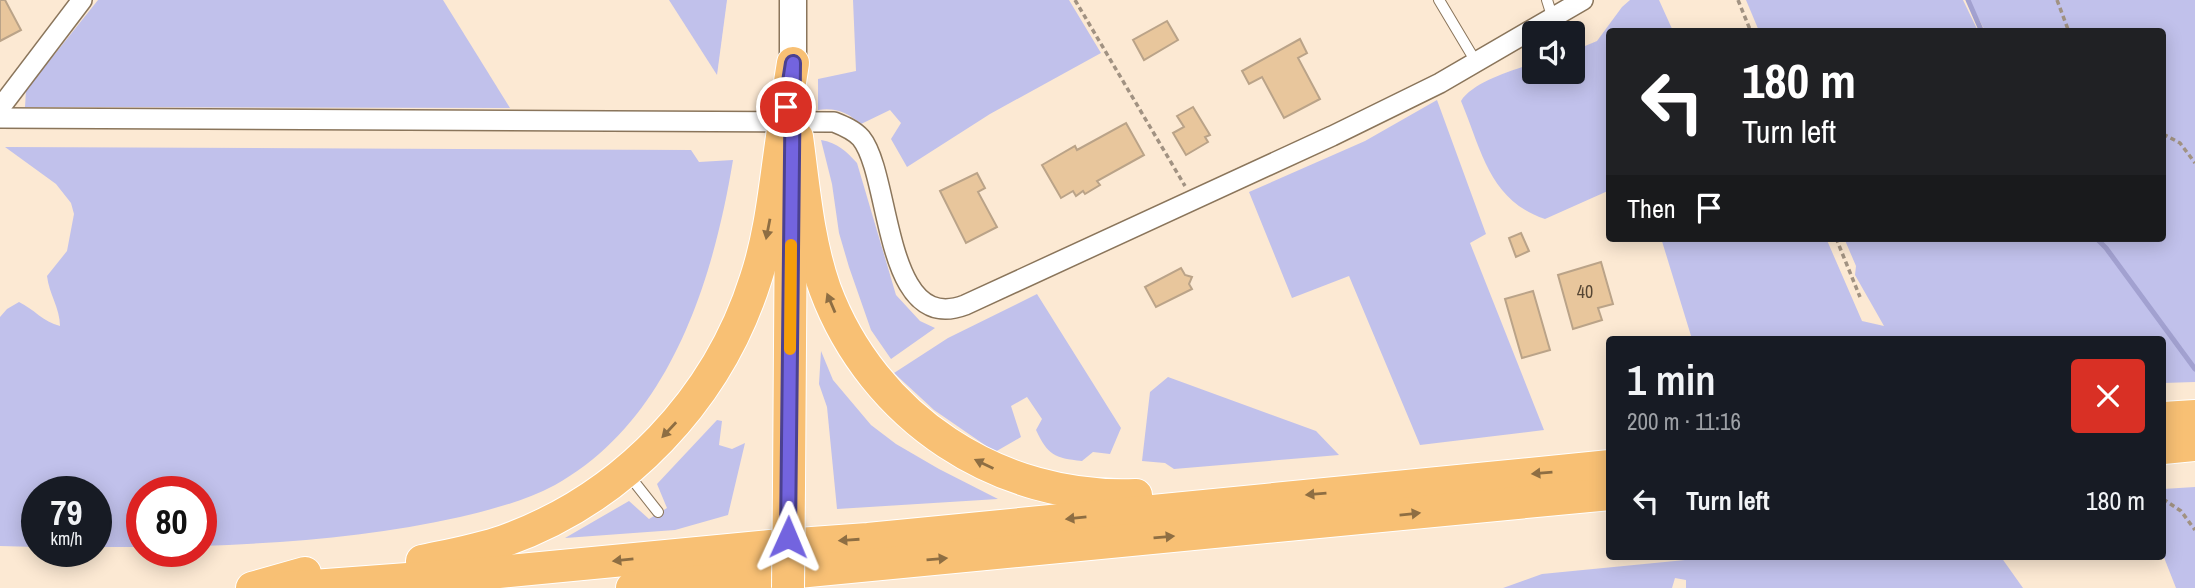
<!DOCTYPE html>
<html lang="en">
<head>
<meta charset="utf-8">
<style>
  :root { --surface:#171b24; --page:#242831; --text:#f1f3f6; --muted:#9ea1a6 }
  body { margin:0; font-family:"Archivo Narrow",sans-serif; background:var(--page); color:var(--text); height:100vh; display:flex; flex-direction:column; font-size:26px; white-space:nowrap }
  * { box-sizing:border-box; margin:0 }
  p { font-size:23px; color:var(--muted) }
  .icon { flex:none; width:38px; height:38px; fill:none; stroke:currentColor; stroke-width:2; stroke-linecap:round; stroke-linejoin:round }
  .map { position:relative; flex:1; overflow:hidden }
  .details { position:absolute; left:1606px; top:336px; width:560px; height:224px; display:flex; flex-direction:column; background:var(--surface); border-radius:7px; box-shadow:0 4px 18px #0003 }
  .details>* { flex:none }
  .banner { position:absolute; left:1606px; top:28px; width:560px; height:214px; border-radius:7px; box-shadow:0 4px 18px #0003; background:#202124; color:#fff; overflow:hidden }
  .buttons { position:absolute; left:1522px; top:21px; display:grid; gap:14px }
  .buttons a { display:grid; place-items:center; width:63px; height:63px; border-radius:7px; background:var(--surface); box-shadow:0 4px 18px #0003; font-size:35px }
  .speed { position:absolute; left:21px; top:476px; display:flex; gap:14px; font-size:35px; font-weight:700; text-align:center }
  .speed>* { display:grid; place-content:center; width:91px; height:91px; border-radius:50%; background:var(--surface); box-shadow:0 4px 18px #0003; line-height:1 }
  .speed small { font-size:18px; font-weight:400 }
  .speed .limit { border:10px solid #d22; background:#fff; color:#111 }
  .pin { position:absolute; display:grid; place-items:center; width:60px; height:60px; color:#fff; margin:-30px; border:4px solid #fff; border-radius:50%; box-shadow:0 2px 7px #0007 }
  .me { position:absolute; width:77px; margin:-38px; rotate:1deg; stroke-linejoin:round; filter:drop-shadow(0 0 5px #0008) }
  .turn { display:flex; align-items:center; gap:24px; height:147px; padding:0 21px; font-size:32px }
  .turn .icon { width:91px; height:91px; stroke-width:2.5 }
  .turn b { display:block; font-size:49px; line-height:60px }
  .then { display:flex; align-items:center; height:66px; padding:0 21px; background:#0003; gap:14px; font-size:26px }
  .round { display:grid; place-items:center; flex:none; width:74px; height:74px; border-radius:7px; background:var(--page) }
  .headline { display:flex; align-items:center; justify-content:space-between; height:119px; padding:0 21px }
  h1 { font-size:42px; font-weight:600; line-height:52px }
  ul { padding:0; list-style:none }
  li { display:flex; align-items:center; gap:21px; height:91px; padding:0 21px }
  li div { flex:1 }
  li b { display:block; font-size:26px }
  li em { font-style:normal }
  .map>svg:first-child { display:block }
  .green { fill:#c1c1eb }
  .lines { fill:none; stroke-linecap:round; stroke-linejoin:round }
  .stream { stroke:#a2a1d0; stroke-width:5 }
  .building { fill:#e8c69c; stroke:#baa388; stroke-width:2 }
  .service-casing { stroke:#8a755b; stroke-width:12 }
  .minor-casing { stroke:#8a755b; stroke-width:22 }
  .secondary-casing { stroke:#8a755b; stroke-width:29 }
  .trunk-casing { stroke:#fff; stroke-width:34 }
  .path { stroke:#a19282; stroke-width:3.5; stroke-dasharray:5 3.5; stroke-linecap:butt }
  .service { stroke:#fff; stroke-width:10 }
  .minor { stroke:#fff; stroke-width:19 }
  .secondary { stroke:#fff; stroke-width:26 }
  .trunk { stroke:#f8c074; stroke-width:32 }
  .trunk-bridge-casing { stroke:#fff; stroke-width:34; stroke-linecap:butt }
  .trunk-bridge { stroke:#f8c074; stroke-width:32 }
  .oneway { fill:#8e6e43 }
  .route-casing { stroke:#4b4191; stroke-width:18 }
  .route { stroke:#7364df; stroke-width:12 }
  .slow { stroke:#f59e0b; stroke-width:12 }
  .labels { text-anchor:middle; dominant-baseline:central; stroke-width:7; stroke-linejoin:round; paint-order:stroke }
  .number-label { font-size:18px; fill:#564634 }
</style>
</head>
<body>
<div class="map">
<svg width="2195" height="588" viewBox="0 0 2195 588">
  <rect width="100%" height="100%" fill="#fce9d3"/>
  <g class="green">
    <polygon points="98,0 443,0 510,108 25,107 26,90"/>
    <polygon points="669,0 727,0 717,75"/>
    <path d="M853,0h216l32,53 -111,61 -83,53 -16,-28 10,-16 -11,-13 -29,14c-13,-11 -25,-17 -43,-14v-31l38,-8z"/>
    <path d="M1630,0h29l14,31 -63,1v158l-65,29c-56,-19 -63,-68 -84,-118 12,-19 52,-31 74,-38v9h38v-21l24,-10 25,-34z"/>
    <polygon points="1746,0 1963,0 1978,31 1759,31"/>
    <polygon points="1969,0 2195,0 2195,382 2163,383 2163,340 1692,339 1661,238 1826,238 1862,321 1884,326 1855,275 1856,266 1844,238 2163,238 2163,32 1985,31"/>
    <polygon points="1437,100 1486,234 1470,243 1544,430 1420,445 1349,276 1292,298 1249,192 1365,141"/>
    <path d="M821,140c17,3 25,11 36,23l39,132 24,26 15,7 -44,31 -20,-29 -22,-63 -10,-34 -7,-49z"/>
    <path d="M5,147l686,3 8,12 34,-2c-20,121 -63,261 -178,325 -30,16 -62,24 -95,32 -84,19 -172,26 -259,29v-54h-59v55h-46v-55h-59v55l-37,-1v-229l7,-8 12,-7c15,7 24,20 41,24 0,-18 -11,-32 -13,-50l20,-25 7,-37 -3,-11 -15,-19z"/>
    <path d="M1037,294l84,134 -11,26 -17,-2 -11,9c-28,-3 -34,-6 -46,-31l6,-11 -15,-22 -16,9 10,31 -26,15 -61,-42 -40,-37 54,-35z"/>
    <polygon points="821,351 833,380 871,425 896,444 939,469 998,499 837,509 827,407 819,384"/>
    <polygon points="1168,377 1316,431 1339,455 1174,469 1165,463 1142,461 1150,392"/>
    <polygon points="717,420 722,421 719,445 732,449 745,443 728,515 675,530 565,538 629,501 649,519 667,508 657,484"/>
    <polygon points="2195,487 2195,588 2176,588 2163,555 2163,489"/>
    <polygon points="1726,556 2001,557 2023,588 1686,588 1686,580 1675,578 1672,588 1503,588 1542,574"/>
  </g>
  <g class="lines">
    <g class="stream">
      <polyline points="1968,0 1982,32"/>
      <polyline points="2096,238 2106,248 2195,369"/>
    </g>
  </g>
  <g class="building">
    <polygon points="0,0 5,0 21,30 0,41"/>
    <polygon points="1167,21 1178,40 1144,60 1133,40"/>
    <polygon points="1300,39 1307,53 1298,58 1320,99 1284,118 1262,77 1249,84 1242,71"/>
    <polygon points="1193,107 1210,135 1205,137 1208,142 1186,155 1173,133 1184,127 1177,116"/>
    <polygon points="1126,123 1144,155 1097,181 1100,185 1085,194 1083,191 1076,196 1073,191 1061,198 1042,165 1075,146 1077,150"/>
    <polygon points="977,173 985,188 978,192 997,227 966,243 940,191"/>
    <polygon points="1521,233 1529,251 1516,257 1509,238"/>
    <polygon points="1601,262 1613,304 1598,308 1602,320 1573,329 1558,275"/>
    <polygon points="1181,268 1185,275 1192,277 1189,284 1192,289 1156,307 1145,287"/>
    <polygon points="1533,291 1550,350 1522,358 1505,299"/>
  </g>
  <g class="lines">
    <g class="service-casing">
      <g id="service">
        <polyline points="1439,0 1476,62"/>
        <polyline points="1547,0 1552,16"/>
        <polyline points="628,474 658,512"/>
      </g>
    </g>
    <g class="minor-casing">
      <g id="minor">
        <polyline points="0,108 82,0"/>
        <path d="M0,118l834,4c10,4 20,8 27,16 31,38 22,198 104,167l367,-169 108,-53 143,-83"/>
      </g>
    </g>
    <g class="secondary-casing">
      <polyline id="secondary" points="793,63 793,0"/>
    </g>
    <g class="trunk-casing">
      <g id="trunk">
        <polyline points="786,107 793,63"/>
        <path d="M797,137c7,51 11,104 28,152 48,129 174,212 311,206"/>
        <polyline points="2163,418 2195,416"/>
        <polyline points="2163,448 2195,445"/>
        <polyline points="789,486 791,204"/>
        <path d="M422,561c28,-6 56,-11 82,-20 120,-43 214,-142 252,-263 15,-45 19,-94 26,-141"/>
        <polyline points="252,588 305,573"/>
        <polyline points="286,588 489,573 770,546 868,539 1610,466"/>
        <polyline points="632,588 1610,494"/>
      </g>
    </g>
    <g class="path">
      <polyline points="1075,0 1185,186"/>
      <polyline points="1738,0 1751,32"/>
      <polyline points="2057,0 2069,32"/>
      <polyline points="2163,134 2180,143 2195,163"/>
      <polyline points="1836,238 1860,297"/>
      <polyline points="2163,499 2181,511 2195,530"/>
    </g>
    <use href="#service" class="service"/>
    <use href="#minor" class="minor"/>
    <use href="#secondary" class="secondary"/>
    <use href="#trunk" class="trunk"/>
    <g class="trunk-bridge-casing">
      <g id="trunk-bridge">
        <polyline points="782,137 786,107"/>
        <polyline points="788,588 789,486"/>
      </g>
    </g>
    <use href="#trunk-bridge" class="trunk-bridge"/>
  </g>
  <defs><path id="oneway-solid" d="M-6-.8H1V-3.2L6.5 0L1 3.2V.8H-6Z" transform="scale(1.75)"/></defs>
  <g class="oneway">
    <use href="#oneway-solid" transform="translate(768 229) rotate(101)"/>
    <use href="#oneway-solid" transform="translate(831 303) rotate(-113)"/>
    <use href="#oneway-solid" transform="translate(669 430) rotate(133)"/>
    <use href="#oneway-solid" transform="translate(984 464) rotate(-154)"/>
    <use href="#oneway-solid" transform="translate(1542 473) rotate(175)"/>
    <use href="#oneway-solid" transform="translate(1316 494) rotate(175)"/>
    <use href="#oneway-solid" transform="translate(1410 514) rotate(-6)"/>
    <use href="#oneway-solid" transform="translate(1076 518) rotate(174)"/>
    <use href="#oneway-solid" transform="translate(1164 537) rotate(-5)"/>
    <use href="#oneway-solid" transform="translate(849 540) rotate(176)"/>
    <use href="#oneway-solid" transform="translate(937 559) rotate(-5)"/>
    <use href="#oneway-solid" transform="translate(623 560) rotate(174)"/>
  </g>
  <g class="lines">
    <g class="route-casing">
      <polyline id="route" points="786,107 793,63 788,537"/>
    </g>
    <use href="#route" class="route"/>
    <polyline class="slow" points="790,349 791,245"/>
  </g>
  <g class="labels">
    <g class="number-label">
      <text x="1585" y="291">40</text>
    </g>
  </g>
</svg>
<div class="buttons">
<a><svg class="icon" aria-label="sound" viewBox="0 0 24 24"><path d="M4 9h4l5-4v14l-5-4H4zM17 9q2 3 0 6"/></svg></a>
</div>
<div class="speed"><div>79<small>km/h</small></div><div class="limit">80</div></div>
<div class="pin" style="left:786px;top:107px;background:#d93025"><svg class="icon" aria-label="arrive" viewBox="0 0 24 24"><path d="M6 21V4h12l-3 4 3 4H6"/></svg></div>
<svg class="me" style="left:788px;top:537px" viewBox="-20 -20 40 40"><path d="M0-17L14 15 0 8-14 15z" fill="#7364df" stroke="#fff" stroke-width="4"/></svg>
<div class="banner">
<div class="turn"><svg class="icon" aria-label="left" viewBox="0 0 24 24"><path d="M17 20v-9H6M10 6l-5 5 5 5"/></svg><div><b>180 m</b>Turn left</div></div>
<div class="then">Then<svg class="icon" aria-label="arrive" viewBox="0 0 24 24"><path d="M6 21V4h12l-3 4 3 4H6"/></svg></div>
</div>
<section class="details">
<div class="headline"><div><h1>1 min</h1><p>200 m · 11:16</p></div><a class="round" style="background:#d93025;color:#fff"><svg class="icon" aria-label="close" viewBox="0 0 24 24"><path d="M6 6l12 12M18 6L6 18"/></svg></a></div>
<ul>
<li><svg class="icon" aria-label="left" viewBox="0 0 24 24"><path d="M17 20v-9H6M10 6l-5 5 5 5"/></svg><div><b>Turn left</b></div><em>180 m</em></li>
</ul>
</section>
</div>
</body>
</html>
